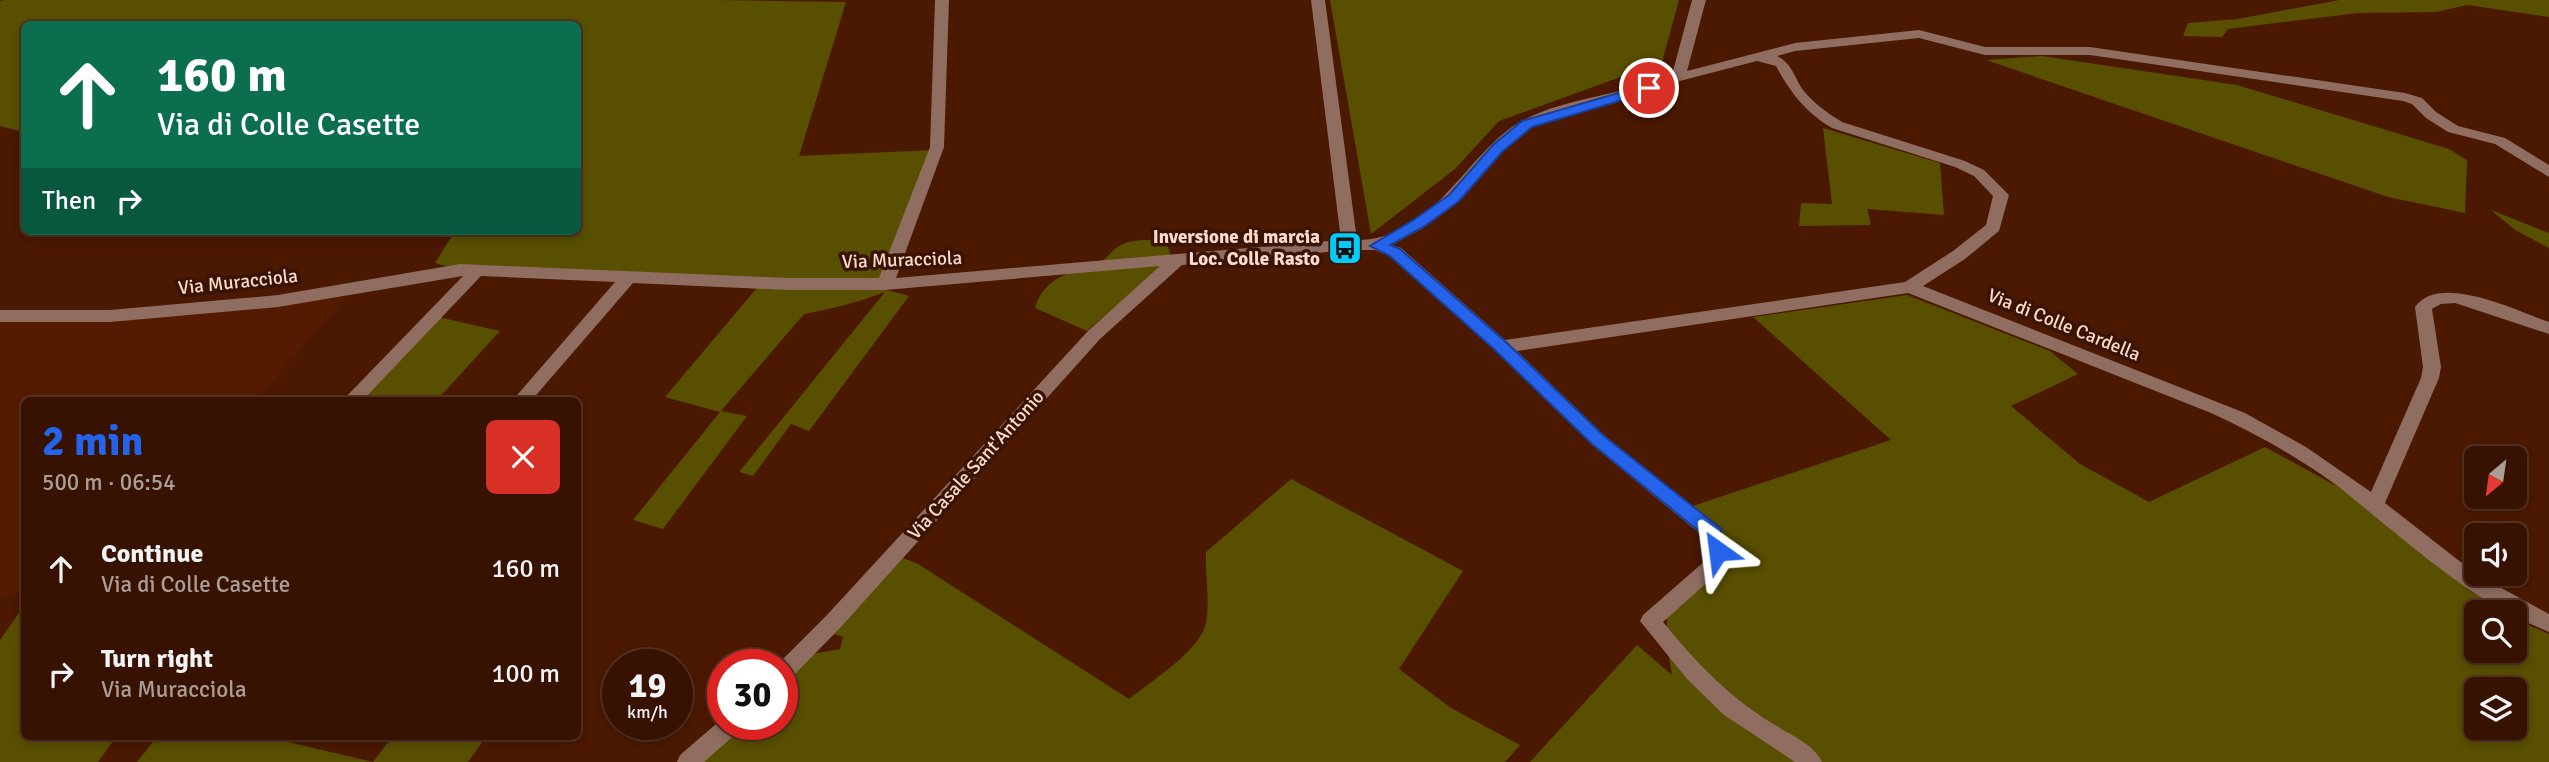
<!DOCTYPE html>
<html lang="en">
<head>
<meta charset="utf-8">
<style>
  :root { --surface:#381201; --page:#432010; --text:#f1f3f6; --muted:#ab9e99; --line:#523223; --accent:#2563eb }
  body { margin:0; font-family:Signika,sans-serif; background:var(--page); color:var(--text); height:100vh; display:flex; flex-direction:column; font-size:26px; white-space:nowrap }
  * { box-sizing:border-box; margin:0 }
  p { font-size:23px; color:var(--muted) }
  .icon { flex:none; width:38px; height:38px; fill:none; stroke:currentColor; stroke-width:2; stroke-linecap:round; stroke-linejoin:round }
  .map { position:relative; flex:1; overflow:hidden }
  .drawer { position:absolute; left:21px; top:397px; width:560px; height:343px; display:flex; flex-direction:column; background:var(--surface); border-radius:10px; box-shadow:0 4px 10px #0003,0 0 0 2px var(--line) }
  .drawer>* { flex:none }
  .guide { position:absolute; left:21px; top:21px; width:560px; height:214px; border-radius:10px; box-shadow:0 4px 10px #0003,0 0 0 2px var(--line); background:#0b6e4f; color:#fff; overflow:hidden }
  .needle { width:46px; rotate:209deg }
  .tools { position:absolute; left:2464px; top:446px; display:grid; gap:14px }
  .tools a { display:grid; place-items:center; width:63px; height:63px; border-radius:10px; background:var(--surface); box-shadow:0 4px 10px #0003,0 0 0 2px var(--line); font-size:35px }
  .speed { position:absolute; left:602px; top:649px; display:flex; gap:14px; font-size:35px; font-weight:700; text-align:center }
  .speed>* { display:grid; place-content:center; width:91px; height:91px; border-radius:50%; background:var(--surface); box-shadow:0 4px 10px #0003,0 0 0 2px var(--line); line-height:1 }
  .speed small { font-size:18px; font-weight:400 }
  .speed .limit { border:10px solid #d22; background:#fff; color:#111 }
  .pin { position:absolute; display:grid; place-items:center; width:60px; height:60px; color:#fff; margin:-30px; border:4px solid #fff; border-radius:50%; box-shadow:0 2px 7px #0007 }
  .me { position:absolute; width:77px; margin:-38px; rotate:329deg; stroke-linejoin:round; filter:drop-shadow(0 0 5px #0008) }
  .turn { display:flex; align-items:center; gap:24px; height:147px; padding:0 21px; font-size:32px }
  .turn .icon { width:91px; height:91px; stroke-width:2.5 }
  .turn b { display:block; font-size:49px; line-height:60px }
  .then { display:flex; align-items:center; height:66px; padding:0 21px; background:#0003; gap:14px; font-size:26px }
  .round { display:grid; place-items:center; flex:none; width:74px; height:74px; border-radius:10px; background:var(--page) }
  .head { display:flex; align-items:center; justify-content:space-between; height:119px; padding:0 21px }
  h1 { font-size:42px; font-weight:700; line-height:52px; color:var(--accent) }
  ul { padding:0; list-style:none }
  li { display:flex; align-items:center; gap:21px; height:105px; padding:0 21px }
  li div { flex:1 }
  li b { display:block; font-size:26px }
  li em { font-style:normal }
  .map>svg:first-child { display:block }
  .built { fill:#551b00 }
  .green { fill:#584f00; fill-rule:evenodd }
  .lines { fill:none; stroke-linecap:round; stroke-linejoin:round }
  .minor { fill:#8f6d60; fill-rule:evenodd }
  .route { fill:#2563eb; stroke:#184099; stroke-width:2 }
  .labels { text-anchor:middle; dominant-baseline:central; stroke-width:7; stroke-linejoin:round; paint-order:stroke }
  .poi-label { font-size:19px; font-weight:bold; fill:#fddacd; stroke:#391405; text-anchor:end }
  .street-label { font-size:19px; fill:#fddacd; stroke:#391405 }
</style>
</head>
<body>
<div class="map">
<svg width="2549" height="762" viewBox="0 0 2549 762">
  <rect width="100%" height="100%" fill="#4b1801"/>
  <polygon class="built" points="346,297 256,401 24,401 24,592 0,597 0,322 98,322"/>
  <g class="green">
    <path d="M718,0l128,2 -47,154 134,-6 -48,134 2,6 22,6 -100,135 -18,-7 -38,52 -14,-4 146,-180c-26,10 -53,17 -81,22l-83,97 26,5 -84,113 -30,-9 87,-108 -55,-15 96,-114 -301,-13 -25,-7 20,-32h123v-207h-554v108l-24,-6v-125l4,-1z"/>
    <polygon points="1330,0 1679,0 1662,62 1499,121 1455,169 1371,234"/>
    <polygon points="2340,0 2549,0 2549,17 2467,5 2436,12 2358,13 2228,29 2222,37 2183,36 2188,23 2237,19"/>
    <polygon points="2042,56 2237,85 2449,149 2467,160 2465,213 2388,197 1986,60"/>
    <polygon points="1823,128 1940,163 1944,215 1867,209 1871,225 1799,226 1801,203 1832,204"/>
    <polygon points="2491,210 2549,233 2549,248 2515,230"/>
    <path d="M1156,240l11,3 4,15 -84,73 -52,-23c10,-34 39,-35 68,-48 5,-3 7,-7 12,-11 12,-10 26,-9 41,-9z"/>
    <path d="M1907,295l143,56 28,23 -67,32 69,58 69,38 116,-55 90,49 117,96 33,20h-29v39h39v-32l34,15v128h-1019l107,-117 35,30 -6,-35 2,-35 46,-41 1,-26 -31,-29 207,-69 -138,-123zM2476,690h39v38h-39z"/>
    <polygon points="438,317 500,331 436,401 357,401"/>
    <path d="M1291,479l172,92 -64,98 52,39 69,37 -15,17h-802l39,-37 40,-1v-40l30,-30 28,-5 3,-12 -9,-3 69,-76 15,6 211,135c21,-17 72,-49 77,-76 4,-23 -1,-48 0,-71z"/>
    <polygon points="24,606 24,737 116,737 98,762 0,762 0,640"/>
    <polygon points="157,737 267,737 373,762 392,737 486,737 468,762 137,762"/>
  </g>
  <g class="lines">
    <g class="minor">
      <path d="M935,0h14l-5,147 -48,131 445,-38 -30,-240h14l32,240c71,0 103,-73 151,-110 47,-35 114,-30 165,-59l19,-71h14l-19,71 108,-28 124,-13 66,17h105l315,46 17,5 14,14 22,14 47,12 44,27v12l-54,-33 -47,-12 -22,-14 -14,-14 -9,-3 -313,-46h-105l-66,-17 -124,13 -18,5c15,7 17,21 26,34 10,13 26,24 39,32l123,39 19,9 25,25 -10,36 -34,28 -42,27 322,127 61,34 65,45 50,-114 2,-11 -8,-60c24,-35 102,4 134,15v12l-94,-31 -14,1 -9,5 9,58 -2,11 -54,125 91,71 73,40v18l-32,-14 -2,-6c-32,0 -150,-106 -183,-130 -38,-27 -79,-50 -121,-69l-303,-120 -391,58 87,84 116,93 8,23 -7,19 -58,52c34,42 70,79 117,106 15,9 35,18 42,34h-27l-71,-47 -37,-36 -47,-58 3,-6 63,-55 2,-9 -4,-14 -112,-92 -96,-94 -107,-95 -14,-6h-25l-168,15 -82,74 -259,288 -52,53 -7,3v-18h-5l50,-50 261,-284 72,-65 -275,24h-96l-156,-7 -102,118h-19l103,-119 -134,-6 -119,125h-20l121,-125 -185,31 -168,15h-110v-12h110l168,-15 182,-31 329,14h90l51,-131zM1757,61l19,5c14,26 30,47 56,62l123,39 19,9 19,20 -7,29 -33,26 -48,31 -400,58 -104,-92 -9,-3 31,-17 28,-20 51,-56 29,-24 37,-15 60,-14 44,-16z"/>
      <polygon points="723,718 723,724 741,724 739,731 704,762 677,762 680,755"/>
    </g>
  </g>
  <polygon class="route" points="1649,84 1653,85 1653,91 1532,127 1503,151 1459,201 1425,226 1390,245 1400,249 1507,343 1604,436 1720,528 1727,551 1725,556 1718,558 1712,556 1706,537 1592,444 1496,351 1390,256 1370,246 1415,219 1449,195 1493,145 1522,121"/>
  <defs>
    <g id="bus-square" transform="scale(1.75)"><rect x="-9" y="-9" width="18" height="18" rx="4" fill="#03cbf9" stroke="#391405"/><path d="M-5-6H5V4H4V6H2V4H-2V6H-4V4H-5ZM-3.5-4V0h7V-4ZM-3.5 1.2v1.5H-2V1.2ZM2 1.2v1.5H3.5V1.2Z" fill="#111"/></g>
  </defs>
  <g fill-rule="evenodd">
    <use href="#bus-square" x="1345" y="248"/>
  </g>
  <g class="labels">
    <g class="poi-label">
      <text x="1320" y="237">Inversione di marcia<tspan x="1320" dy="22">Loc. Colle Rasto</tspan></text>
    </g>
    <g class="street-label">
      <text transform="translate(902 260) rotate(-2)">Via Muracciola</text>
      <text transform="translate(238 282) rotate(-6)">Via Muracciola</text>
      <text transform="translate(2064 325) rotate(22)">Via di Colle Cardella</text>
      <text transform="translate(976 465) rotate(-48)">Via Casale Sant'Antonio</text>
    </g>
  </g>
</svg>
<div class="tools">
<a><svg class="needle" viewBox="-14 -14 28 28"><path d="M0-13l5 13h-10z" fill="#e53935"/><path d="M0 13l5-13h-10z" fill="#ab9e99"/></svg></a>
<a><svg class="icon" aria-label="sound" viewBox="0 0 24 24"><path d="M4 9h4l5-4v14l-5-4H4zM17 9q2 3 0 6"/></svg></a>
<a><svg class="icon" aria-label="search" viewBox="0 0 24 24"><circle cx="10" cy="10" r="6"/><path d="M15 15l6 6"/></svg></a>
<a><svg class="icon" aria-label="layers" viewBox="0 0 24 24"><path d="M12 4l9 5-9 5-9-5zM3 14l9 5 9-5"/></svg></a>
</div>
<div class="speed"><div>19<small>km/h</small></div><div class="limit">30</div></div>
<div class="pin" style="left:1649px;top:88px;background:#d93025"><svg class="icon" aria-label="arrive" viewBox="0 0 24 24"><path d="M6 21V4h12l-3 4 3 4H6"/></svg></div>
<svg class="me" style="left:1718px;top:551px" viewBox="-20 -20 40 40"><path d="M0-17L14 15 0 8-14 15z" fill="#2563eb" stroke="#fff" stroke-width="4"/></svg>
<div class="guide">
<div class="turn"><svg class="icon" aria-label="ahead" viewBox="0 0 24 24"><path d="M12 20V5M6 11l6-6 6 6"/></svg><div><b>160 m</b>Via di Colle Casette</div></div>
<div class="then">Then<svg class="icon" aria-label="right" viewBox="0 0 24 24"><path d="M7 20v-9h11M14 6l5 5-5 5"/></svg></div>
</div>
<section class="drawer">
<div class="head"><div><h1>2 min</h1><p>500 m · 06:54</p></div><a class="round" style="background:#d93025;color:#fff"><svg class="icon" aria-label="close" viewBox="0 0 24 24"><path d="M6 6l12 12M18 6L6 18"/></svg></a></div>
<ul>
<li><svg class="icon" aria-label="ahead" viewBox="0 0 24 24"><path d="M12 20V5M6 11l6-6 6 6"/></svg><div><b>Continue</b><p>Via di Colle Casette</p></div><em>160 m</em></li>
<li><svg class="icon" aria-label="right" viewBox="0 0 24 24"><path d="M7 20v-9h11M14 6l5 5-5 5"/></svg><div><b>Turn right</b><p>Via Muracciola</p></div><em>100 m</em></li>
</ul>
</section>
</div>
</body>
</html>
